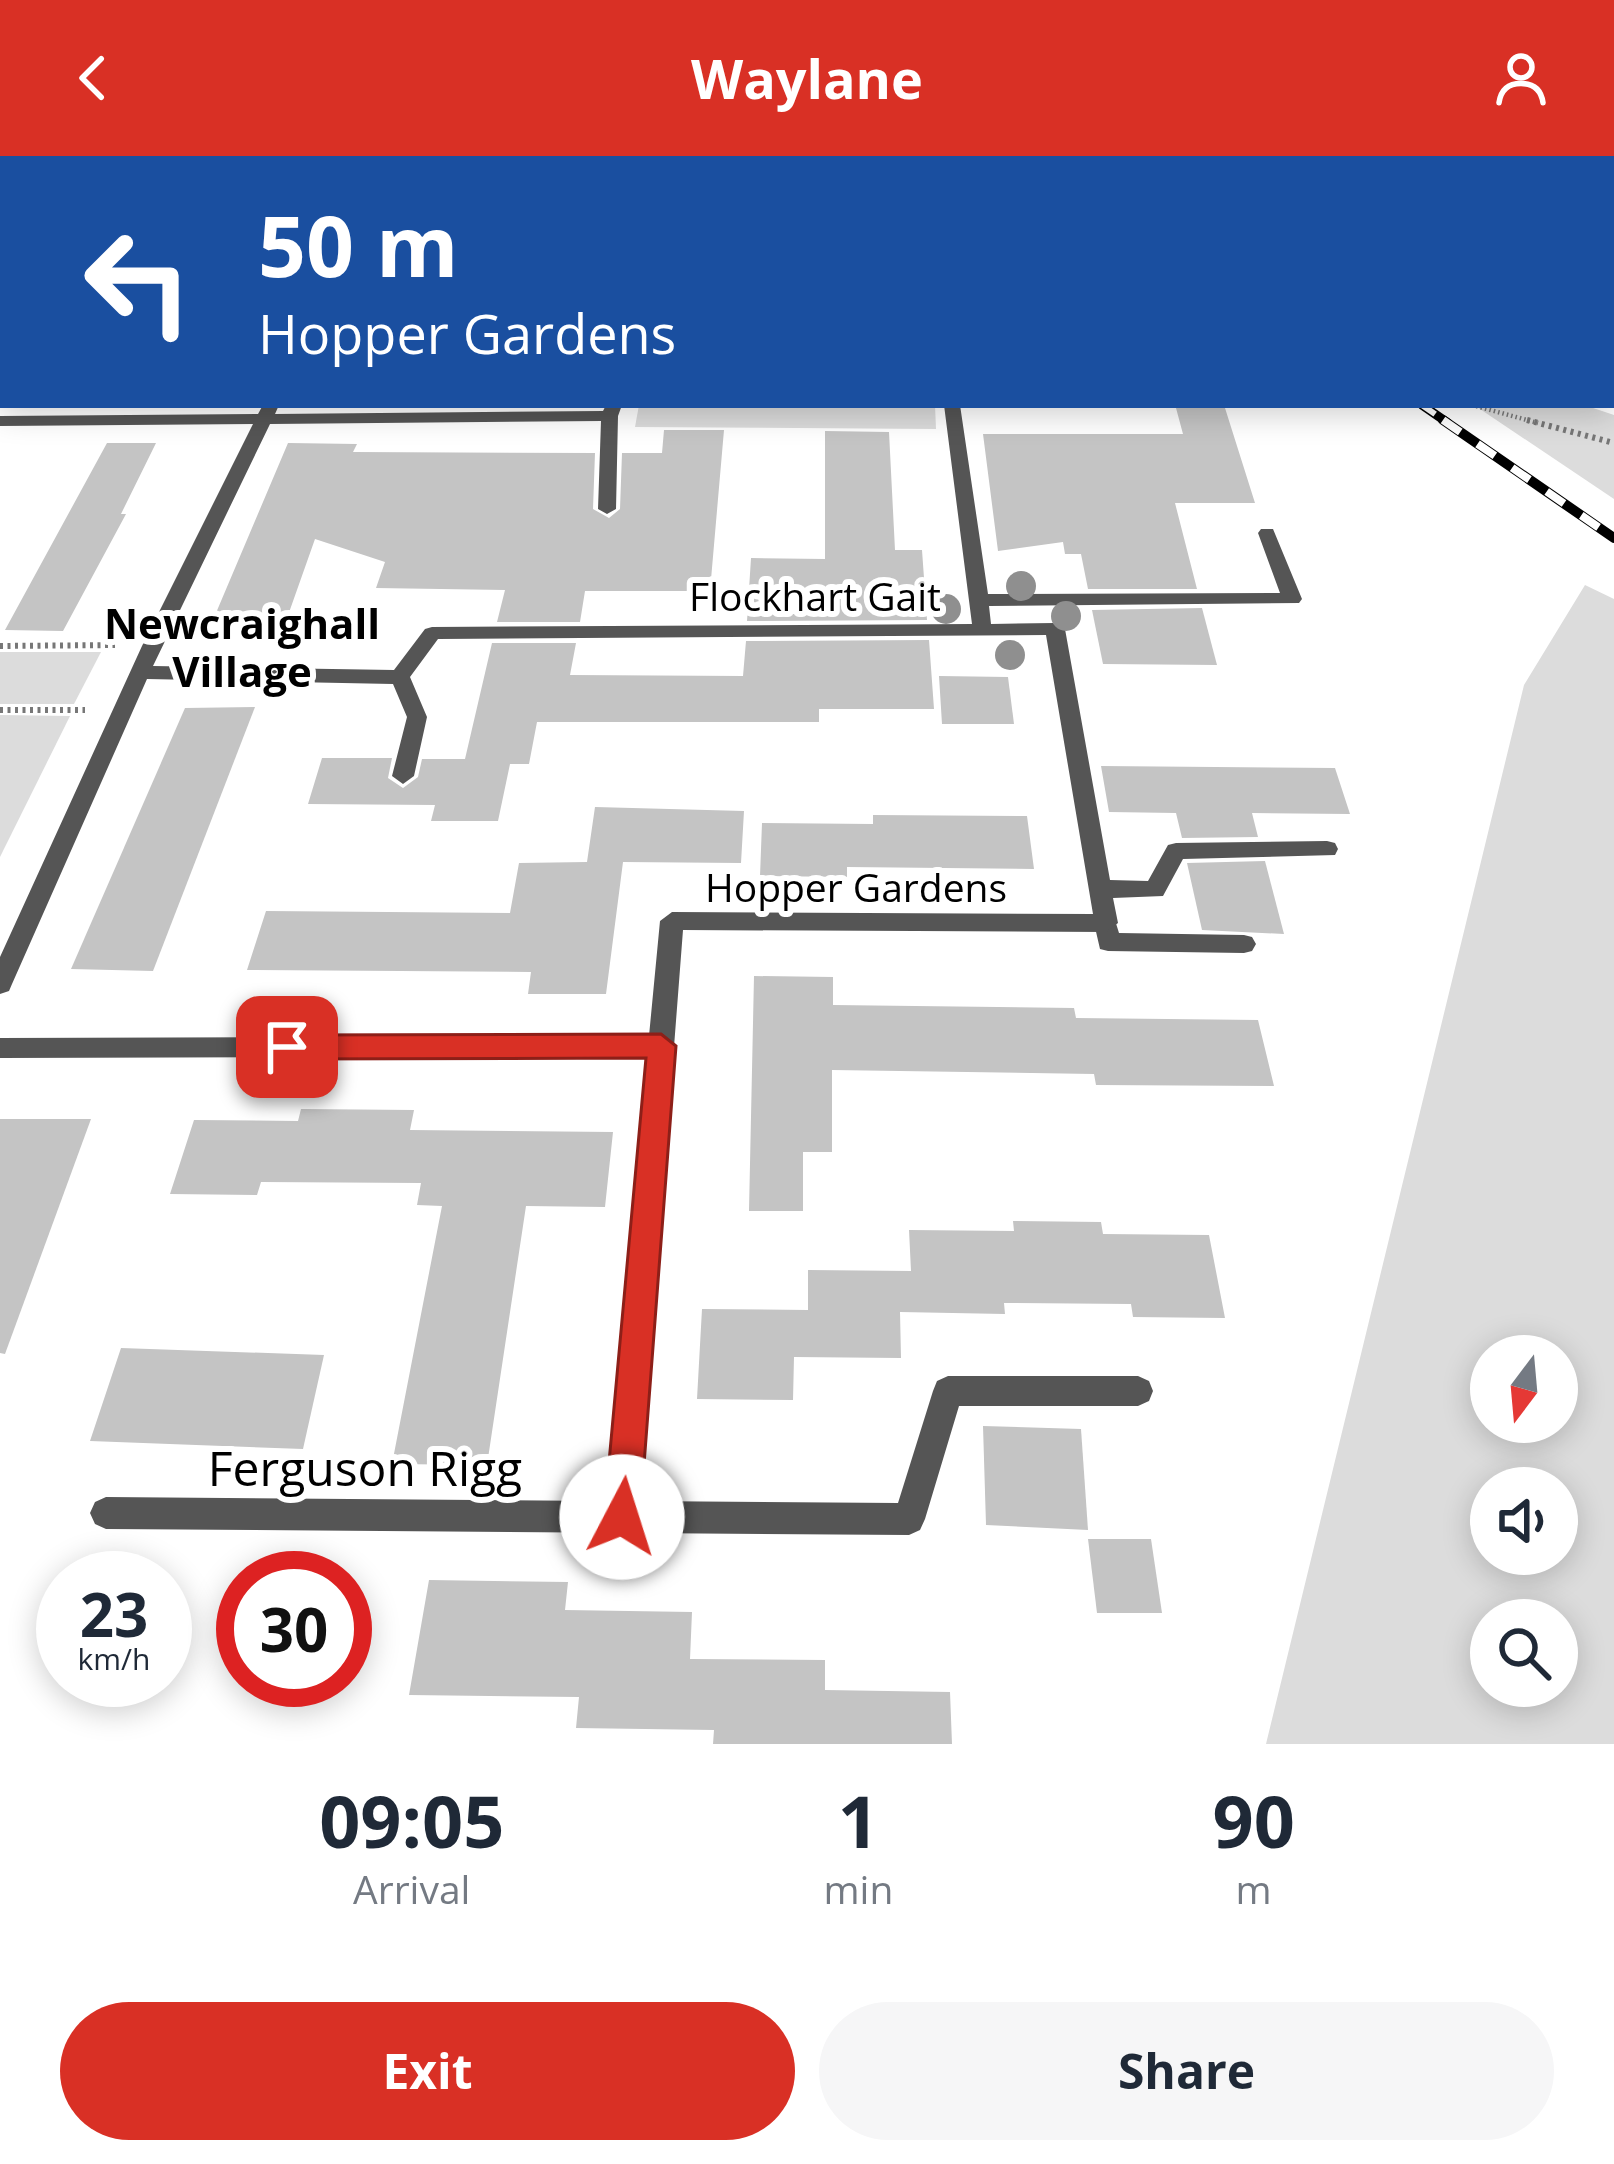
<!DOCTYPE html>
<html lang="en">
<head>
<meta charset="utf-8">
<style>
  :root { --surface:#fff; --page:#f6f6f7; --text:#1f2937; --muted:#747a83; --accent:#d93025 }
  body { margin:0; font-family:"Open Sans",sans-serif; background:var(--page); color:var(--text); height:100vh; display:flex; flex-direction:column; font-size:45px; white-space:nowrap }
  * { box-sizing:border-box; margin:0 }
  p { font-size:39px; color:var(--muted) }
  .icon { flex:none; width:66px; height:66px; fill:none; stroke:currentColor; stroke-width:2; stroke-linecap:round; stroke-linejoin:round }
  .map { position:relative; height:1588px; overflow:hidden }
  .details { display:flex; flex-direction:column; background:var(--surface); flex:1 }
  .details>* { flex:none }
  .guide { position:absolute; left:0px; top:0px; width:1614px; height:252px; box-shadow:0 6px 30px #0003; background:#1a4fa0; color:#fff; overflow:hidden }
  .needle { width:78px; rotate:196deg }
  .buttons { position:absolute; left:1470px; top:1179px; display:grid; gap:24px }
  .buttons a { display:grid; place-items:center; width:108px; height:108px; border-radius:50%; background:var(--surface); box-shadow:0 6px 30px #0003; font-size:60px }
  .speed { position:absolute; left:36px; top:1395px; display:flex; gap:24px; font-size:60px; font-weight:700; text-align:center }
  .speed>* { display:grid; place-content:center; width:156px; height:156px; border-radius:50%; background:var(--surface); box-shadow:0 6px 30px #0003; line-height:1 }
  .speed small { font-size:30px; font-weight:400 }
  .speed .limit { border:18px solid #d22; background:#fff; color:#111 }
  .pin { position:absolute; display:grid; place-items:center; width:102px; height:102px; color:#fff; margin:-51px; border-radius:24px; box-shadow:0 6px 18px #0006 }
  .me { position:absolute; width:132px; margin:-66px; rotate:5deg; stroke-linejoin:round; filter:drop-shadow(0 0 9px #0008) }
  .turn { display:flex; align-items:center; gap:42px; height:252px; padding:0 60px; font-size:54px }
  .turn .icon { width:156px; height:156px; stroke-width:2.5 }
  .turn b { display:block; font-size:84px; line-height:102px }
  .eta { display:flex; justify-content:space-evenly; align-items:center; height:204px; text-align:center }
  .eta b { font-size:72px; font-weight:700; line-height:84px }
  .action { display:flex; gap:24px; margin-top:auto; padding:24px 60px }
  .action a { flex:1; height:138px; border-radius:72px; background:var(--accent); color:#fff; font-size:48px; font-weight:700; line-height:138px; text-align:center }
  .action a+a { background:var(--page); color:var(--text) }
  header { display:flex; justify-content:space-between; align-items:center; height:156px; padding:0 60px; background:var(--accent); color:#fff; font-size:54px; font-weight:700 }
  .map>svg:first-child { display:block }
  .green { fill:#dcdcdc; fill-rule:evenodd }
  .building { fill:#c4c4c4 }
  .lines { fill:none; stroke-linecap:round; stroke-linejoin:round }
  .primary-casing { stroke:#dbdbdb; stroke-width:6 }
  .path-far1 { stroke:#777; stroke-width:4.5; stroke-dasharray:1.5 3; stroke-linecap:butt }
  .path { stroke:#777; stroke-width:6; stroke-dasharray:3 4.5; stroke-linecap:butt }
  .lane { fill:#555; fill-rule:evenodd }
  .street { fill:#555; fill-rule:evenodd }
  .primary { fill:#000; fill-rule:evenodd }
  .rail-far1-casing { stroke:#000; stroke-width:9 }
  .rail-casing { stroke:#000; stroke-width:10 }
  .rail-far1 { stroke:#fff; stroke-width:6; stroke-dasharray:16; stroke-linecap:butt }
  .rail { stroke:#fff; stroke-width:8; stroke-dasharray:21; stroke-linecap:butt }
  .tree { fill:#8f8f8f }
  .route { fill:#d93025; stroke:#8d1f18; stroke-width:3 }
  .labels { text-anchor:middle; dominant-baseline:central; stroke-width:12; stroke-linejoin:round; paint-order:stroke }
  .street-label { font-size:39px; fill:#000; stroke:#fff }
  .neighbourhood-label { font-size:42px; font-weight:bold; fill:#000; stroke:#fff }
  .near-street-label { font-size:48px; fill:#000; stroke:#fff }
</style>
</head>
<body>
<header><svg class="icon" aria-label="back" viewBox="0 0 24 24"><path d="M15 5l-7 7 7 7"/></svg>Waylane<svg class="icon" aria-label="person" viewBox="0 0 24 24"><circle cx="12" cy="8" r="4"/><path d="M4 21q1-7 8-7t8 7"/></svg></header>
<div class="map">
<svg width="1614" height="1588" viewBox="0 0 1614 1588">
  <rect width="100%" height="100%" fill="#fff"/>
  <g class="green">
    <polygon points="249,0 681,0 247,3"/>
    <polygon points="639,249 935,249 936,273 635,271"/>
    <polygon points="1474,249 1584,249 1614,259 1614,343"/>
    <path d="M1585,429l29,14v1145h-348l258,-1059zM1491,1200h66v66h-66zM1491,1332h66v66h-66zM1491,1464h66v66h-66z"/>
    <polygon points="0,496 101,496 74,548 0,548"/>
    <polygon points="0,559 70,560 0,701"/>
  </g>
  <g class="building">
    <polygon points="1176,252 1225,252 1255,347 1175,347 1197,433 1088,433 1081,398 1065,398 1063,386 998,395 983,278 1183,278"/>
    <polygon points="664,274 724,274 710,435 585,435 580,466 497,466 505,434 376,432 385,406 315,383 286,465 213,464 288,287 357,288 353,296 595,297 593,353 609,362 620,353 622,297 662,297"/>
    <polygon points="825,275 889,276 895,394 922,394 927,464 747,465 751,402 825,403"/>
    <polygon points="107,287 156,287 121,358 126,358 63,475 5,474"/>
    <polygon points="1202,452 1217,509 1103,508 1092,454"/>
    <polygon points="929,484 934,553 819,553 819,566 537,566 529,608 510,608 498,665 431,665 435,649 308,648 322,602 392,602 388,622 403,632 418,621 422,603 465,603 492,487 576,487 570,519 743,520 746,485"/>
    <polygon points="939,520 1008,521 1014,568 942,568"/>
    <polygon points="255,551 153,815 71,813 185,552"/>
    <polygon points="1101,610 1335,612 1350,658 1252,657 1258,681 1182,682 1176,657 1109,656"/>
    <polygon points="595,651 744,655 741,707 623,706 606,838 528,838 531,816 247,814 266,755 510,757 519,707 587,706"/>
    <polygon points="873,659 1027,660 1034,713 847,711 847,721 760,720 762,667 873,668"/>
    <polygon points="1265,705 1284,778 1202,774 1187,707"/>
    <polygon points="754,820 833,821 833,849 1074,852 1076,862 1258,864 1274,930 1096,929 1094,918 832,914 832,996 803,996 803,1055 749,1055"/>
    <polygon points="301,953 414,954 410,974 613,976 605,1051 526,1050 487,1309 392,1308 442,1050 417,1049 421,1027 261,1026 257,1039 170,1038 194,964 298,965"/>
    <polygon points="0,963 91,963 5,1198 0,1197"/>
    <polygon points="1013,1065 1101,1066 1103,1078 1209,1079 1225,1162 1133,1161 1131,1148 1004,1147 1005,1158 900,1156 901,1202 794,1201 793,1244 697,1243 702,1153 808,1154 808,1114 911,1115 909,1074 1014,1075"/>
    <polygon points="121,1192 324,1199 303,1293 90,1285"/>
    <polygon points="983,1270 1081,1273 1088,1374 986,1369"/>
    <polygon points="1088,1383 1151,1383 1162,1457 1097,1457"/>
    <polygon points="429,1424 568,1426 565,1454 692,1456 690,1503 825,1504 825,1534 950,1536 952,1588 713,1588 714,1574 576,1572 579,1541 409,1539"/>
  </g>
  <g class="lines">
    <g class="primary-casing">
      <g id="primary">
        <rect x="1611" y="33" width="3" height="10"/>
        <rect x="0" y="37" width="3" height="10"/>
      </g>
    </g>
    <g class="path-far1">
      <polyline points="1244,0 1251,3"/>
      <polyline points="400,3 406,0"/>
      <polyline points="794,3 802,0"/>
      <polyline points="1472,249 1538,267"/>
    </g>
    <g class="path">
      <polyline points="1527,264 1614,287"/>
      <polyline points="0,490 115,489"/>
      <polyline points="0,554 85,554"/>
    </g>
    <g class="lane">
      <polygon points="1458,0 1472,0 1474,3 1460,3"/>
      <polygon points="1562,0 1576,0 1578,3 1564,3"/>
      <rect x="1611" y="76" width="3" height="8"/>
      <rect x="1611" y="101" width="3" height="9"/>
      <polygon points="1106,758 1114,761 1119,777 1244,779 1252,781 1256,788 1252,795 1244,797 1108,795 1100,793 1094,767"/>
    </g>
    <g class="street">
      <polygon points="129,0 143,0 127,3"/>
      <rect x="943" y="0" width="14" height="3"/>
      <polygon points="263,249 279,249 275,258 603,255 606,249 622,249 618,260 616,353 607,358 598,353 601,265 270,268 153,510 394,514 425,473 432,471 972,468 944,249 960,249 988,438 1280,437 1258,377 1261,373 1273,373 1302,443 1299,447 989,450 991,468 1055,467 1065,473 1110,724 1148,725 1168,689 1176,687 1327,685 1335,687 1338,693 1335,699 1183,703 1163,740 1113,742 1118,767 1106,776 683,774 639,1345 898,1347 933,1235 937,1225 948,1220 1138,1220 1149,1225 1153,1235 1149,1245 1138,1250 959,1250 925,1363 920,1374 909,1379 106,1373 95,1368 90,1357 95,1346 106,1341 608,1345 647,900 0,902 0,882 649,880 660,765 672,756 1093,758 1046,479 438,483 410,521 427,561 414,620 403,628 392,620 407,561 393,528 147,523 12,828 9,835 0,838 0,801 142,490 253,268 0,270 0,260 258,258"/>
    </g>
    <use href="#primary" class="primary"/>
    <g class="rail-far1-casing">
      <g id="rail-far1">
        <polyline points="1077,0 1082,3"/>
        <polyline points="1422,249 1448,267"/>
      </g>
    </g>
    <g class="rail-casing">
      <polyline id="rail" points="1443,264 1614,382"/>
    </g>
    <use href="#rail-far1" class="rail-far1"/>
    <use href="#rail" class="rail"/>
  </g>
  <g class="tree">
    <circle cx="1021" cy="430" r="15"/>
    <circle cx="946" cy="453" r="15"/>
    <circle cx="1066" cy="460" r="15"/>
    <circle cx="1010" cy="499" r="15"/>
  </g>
  <polygon class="route" points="661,878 676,890 640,1361 635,1374 622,1379 609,1374 604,1361 646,902 287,903 272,891 287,879"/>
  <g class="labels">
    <g class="street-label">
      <text x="815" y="439">Flockhart Gait</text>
      <text x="856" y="730">Hopper Gardens</text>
    </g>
    <g class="neighbourhood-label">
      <text x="242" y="466">Newcraighall<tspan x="242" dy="48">Village</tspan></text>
    </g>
    <g class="near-street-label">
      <text x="365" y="1311">Ferguson Rigg</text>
    </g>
  </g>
</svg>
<div class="buttons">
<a><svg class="needle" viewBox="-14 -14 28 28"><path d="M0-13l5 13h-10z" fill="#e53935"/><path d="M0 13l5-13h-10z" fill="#747a83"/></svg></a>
<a><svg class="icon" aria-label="sound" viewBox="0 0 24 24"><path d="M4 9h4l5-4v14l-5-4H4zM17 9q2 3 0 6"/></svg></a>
<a><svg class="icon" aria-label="search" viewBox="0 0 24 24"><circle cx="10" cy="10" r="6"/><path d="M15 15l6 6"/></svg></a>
</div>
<div class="speed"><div>23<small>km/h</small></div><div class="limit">30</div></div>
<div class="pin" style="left:287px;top:891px;background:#d93025"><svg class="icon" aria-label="arrive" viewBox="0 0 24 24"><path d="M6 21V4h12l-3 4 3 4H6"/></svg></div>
<svg class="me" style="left:622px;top:1361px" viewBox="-20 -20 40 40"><circle r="19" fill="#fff"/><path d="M0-13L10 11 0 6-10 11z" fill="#d93025"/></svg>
<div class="guide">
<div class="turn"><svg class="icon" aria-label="left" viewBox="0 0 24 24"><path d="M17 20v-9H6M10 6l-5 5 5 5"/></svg><div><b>50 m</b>Hopper Gardens</div></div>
</div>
</div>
<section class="details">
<div class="eta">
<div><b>09:05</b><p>Arrival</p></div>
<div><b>1</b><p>min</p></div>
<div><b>90</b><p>m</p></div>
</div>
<div class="action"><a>Exit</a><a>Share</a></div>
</section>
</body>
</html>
